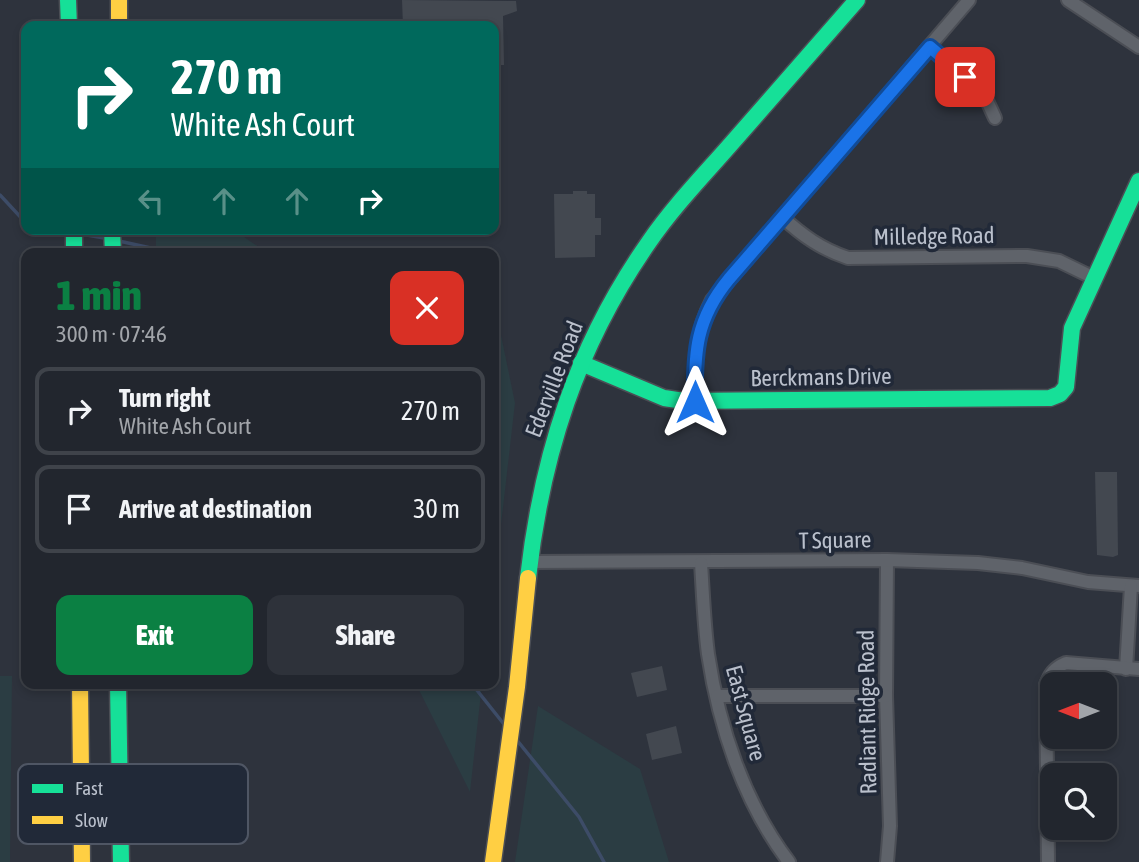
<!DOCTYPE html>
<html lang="en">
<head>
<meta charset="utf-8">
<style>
  :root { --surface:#22262e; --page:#2e323a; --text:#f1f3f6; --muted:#a2a5aa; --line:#3f434a; --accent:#0b8043 }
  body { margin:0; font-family:"Asap Condensed",sans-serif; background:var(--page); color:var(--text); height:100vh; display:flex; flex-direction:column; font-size:26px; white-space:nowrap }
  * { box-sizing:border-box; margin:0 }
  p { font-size:23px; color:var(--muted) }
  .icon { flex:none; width:38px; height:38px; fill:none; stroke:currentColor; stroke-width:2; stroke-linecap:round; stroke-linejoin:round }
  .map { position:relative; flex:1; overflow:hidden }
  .sheet { position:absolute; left:21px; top:248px; width:478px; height:441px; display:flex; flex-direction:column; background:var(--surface); border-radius:14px; box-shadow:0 4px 10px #0003,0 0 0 2px var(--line) }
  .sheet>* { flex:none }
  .hud { position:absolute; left:21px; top:21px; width:478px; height:214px; border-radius:14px; box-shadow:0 4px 10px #0003,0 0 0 2px var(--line); background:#00695c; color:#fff; overflow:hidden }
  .needle { width:46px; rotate:270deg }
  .buttons { position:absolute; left:1040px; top:672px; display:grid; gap:14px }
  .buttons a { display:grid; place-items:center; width:77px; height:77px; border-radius:14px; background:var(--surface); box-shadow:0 4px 10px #0003,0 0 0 2px var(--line); font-size:35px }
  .pin { position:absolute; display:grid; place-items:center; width:60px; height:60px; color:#fff; margin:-30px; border-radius:14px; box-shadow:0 4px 10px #0006 }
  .me { position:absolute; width:77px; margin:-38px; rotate:0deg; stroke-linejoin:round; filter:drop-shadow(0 0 5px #0008) }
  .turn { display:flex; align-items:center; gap:24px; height:147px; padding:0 35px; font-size:32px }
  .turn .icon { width:91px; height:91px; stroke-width:2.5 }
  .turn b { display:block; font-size:49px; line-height:60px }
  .lanes { display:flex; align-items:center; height:66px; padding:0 35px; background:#0003; justify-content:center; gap:35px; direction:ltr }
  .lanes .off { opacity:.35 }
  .round { display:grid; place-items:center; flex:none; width:74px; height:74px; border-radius:14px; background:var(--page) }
  .overview { display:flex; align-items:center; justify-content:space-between; height:119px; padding:0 35px }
  h1 { font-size:42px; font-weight:800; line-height:52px; color:var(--accent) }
  .primary-button { display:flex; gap:14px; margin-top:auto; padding:14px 35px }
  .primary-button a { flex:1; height:80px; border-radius:14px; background:var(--accent); color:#fff; font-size:28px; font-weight:800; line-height:80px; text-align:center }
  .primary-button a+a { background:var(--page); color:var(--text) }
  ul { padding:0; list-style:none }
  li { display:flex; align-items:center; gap:21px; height:88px; margin:0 14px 10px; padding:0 21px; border:4px solid var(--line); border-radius:14px }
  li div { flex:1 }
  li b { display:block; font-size:26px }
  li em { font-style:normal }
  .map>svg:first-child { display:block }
  .green { fill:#2b3d43 }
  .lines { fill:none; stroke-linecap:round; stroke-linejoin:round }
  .stream { stroke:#3d4c67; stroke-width:3.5 }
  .building { fill:#434850 }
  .street-casing { stroke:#4b4e55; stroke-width:16 }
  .fast-casing { stroke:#4b4e55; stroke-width:19 }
  .slow-casing { stroke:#4b4e55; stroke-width:19 }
  .street { stroke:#5f636a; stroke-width:12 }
  .fast { stroke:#16e098; stroke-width:16 }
  .slow { stroke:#ffcf43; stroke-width:16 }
  .route-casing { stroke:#114b97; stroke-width:18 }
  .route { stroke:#1a73e8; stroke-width:12 }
  .labels { text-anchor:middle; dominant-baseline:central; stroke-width:7; stroke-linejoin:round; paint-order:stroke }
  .street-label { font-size:23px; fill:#bac0cc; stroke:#212938 }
  .key { fill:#212938; stroke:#4f5664; stroke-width:2 }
  .key-label { font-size:19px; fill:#bac0cc }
</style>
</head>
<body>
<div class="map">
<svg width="1139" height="862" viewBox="0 0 1139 862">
  <rect width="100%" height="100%" fill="#2e333d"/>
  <g class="green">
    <polygon points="156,229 239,229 241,235 269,254 156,254"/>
    <polygon points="495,306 515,403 494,586 494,307"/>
    <polygon points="0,676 12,676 10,862 0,862"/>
    <polygon points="416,684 482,684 470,792"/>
    <polygon points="538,706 640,769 669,862 515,862"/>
  </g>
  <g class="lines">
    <g class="stream">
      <polyline points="0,195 26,223"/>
      <polyline points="58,229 67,231"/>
      <polyline points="81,234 104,238"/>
      <polyline points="119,241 178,254"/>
      <polyline points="472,684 507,728"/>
      <polyline points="516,739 579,817 604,862"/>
    </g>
  </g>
  <g class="building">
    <polygon points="402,0 516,1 517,11 503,16 504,65 494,65 494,26 403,26"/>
    <polygon points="573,191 587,191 587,194 595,194 595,218 601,218 601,235 595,235 595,257 555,258 554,194 573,194"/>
    <polygon points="1095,472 1117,472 1118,555 1113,557 1097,555"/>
    <polygon points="662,666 667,690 637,697 631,673"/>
    <polygon points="676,726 682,753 652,760 646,734"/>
  </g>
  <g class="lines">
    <g class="street-casing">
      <g id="street">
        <polyline points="1068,0 1139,47"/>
        <polyline points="930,47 983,92 995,118"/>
        <path d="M782,217c21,19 39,32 66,41l179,-2 32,5 35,17"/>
        <path d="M695,402c-1,-37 0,-69 17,-102l257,-300"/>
        <polyline points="887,560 886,696 890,826 887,862"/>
        <polyline points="530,562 887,560 978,563 1022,568 1088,582 1139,586"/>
        <path d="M701,563c2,30 3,61 7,91 11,73 36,149 81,208"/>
        <polyline points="1126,669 1131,586"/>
        <polyline points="717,696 886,696"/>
        <path d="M1048,862l-2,-177c4,-11 8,-17 20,-22l73,6"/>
      </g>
    </g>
    <g class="fast-casing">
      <g id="fast">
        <polyline points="68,0 69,26"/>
        <polyline points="74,229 74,254"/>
        <polyline points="112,229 113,254"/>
        <polyline points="581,363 664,398 684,401 1050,398 1060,394 1066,387 1072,328 1139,181"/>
        <path d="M528,578c14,-124 49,-233 121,-336 24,-35 54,-66 82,-98 42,-48 84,-96 126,-144"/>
        <polyline points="118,684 121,862"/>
      </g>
    </g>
    <g class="slow-casing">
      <g id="slow">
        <polyline points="119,0 119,26"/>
        <polyline points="80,684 82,862"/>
        <polyline points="493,862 517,687 528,578"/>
      </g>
    </g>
    <use href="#street" class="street"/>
    <use href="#fast" class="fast"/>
    <use href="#slow" class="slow"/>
  </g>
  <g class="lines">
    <g class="route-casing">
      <path id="route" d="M695,402c-1,-50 1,-83 34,-123l201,-232 35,30"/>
    </g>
    <use href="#route" class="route"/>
  </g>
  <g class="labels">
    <g class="street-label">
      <text transform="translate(934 236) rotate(-1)">Milledge Road</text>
      <text transform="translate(821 377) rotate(-1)">Berckmans Drive</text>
      <text transform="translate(554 379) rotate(-69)">Ederville Road</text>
      <text transform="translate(835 540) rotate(-1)">T Square</text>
      <text transform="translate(867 712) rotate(-91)">Radiant Ridge Road</text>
      <text transform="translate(746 713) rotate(75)">East Square</text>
    </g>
  </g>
  <rect x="18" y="764" width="230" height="80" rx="10" class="key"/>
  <rect x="32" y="784" width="31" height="9" fill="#16e098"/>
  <rect x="32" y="816" width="31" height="8" fill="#ffcf43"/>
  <g class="key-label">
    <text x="75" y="795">Fast</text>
    <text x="75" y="827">Slow</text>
  </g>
</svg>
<div class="buttons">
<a><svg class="needle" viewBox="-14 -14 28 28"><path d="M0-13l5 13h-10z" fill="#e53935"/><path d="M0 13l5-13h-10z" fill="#a2a5aa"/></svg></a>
<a><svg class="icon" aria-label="search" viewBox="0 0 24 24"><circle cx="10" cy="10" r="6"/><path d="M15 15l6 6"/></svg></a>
</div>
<div class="pin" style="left:965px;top:77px;background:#d93025"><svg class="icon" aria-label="arrive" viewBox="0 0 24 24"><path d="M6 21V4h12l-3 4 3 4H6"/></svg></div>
<svg class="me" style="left:695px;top:402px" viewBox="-20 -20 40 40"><path d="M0-17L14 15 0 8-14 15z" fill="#1a73e8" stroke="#fff" stroke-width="4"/></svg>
<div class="hud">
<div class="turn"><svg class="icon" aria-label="right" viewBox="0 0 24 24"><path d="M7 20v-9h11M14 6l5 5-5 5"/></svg><div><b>270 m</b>White Ash Court</div></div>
<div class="lanes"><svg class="icon off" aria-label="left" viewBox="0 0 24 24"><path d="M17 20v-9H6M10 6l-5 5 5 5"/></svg><svg class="icon off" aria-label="ahead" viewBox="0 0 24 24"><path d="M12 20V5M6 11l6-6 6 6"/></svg><svg class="icon off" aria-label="ahead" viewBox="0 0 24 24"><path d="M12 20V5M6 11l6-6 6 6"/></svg><svg class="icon" aria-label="right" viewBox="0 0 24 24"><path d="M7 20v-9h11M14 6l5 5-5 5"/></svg></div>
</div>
<section class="sheet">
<div class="overview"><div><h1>1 min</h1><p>300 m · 07:46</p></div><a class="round" style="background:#d93025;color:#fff"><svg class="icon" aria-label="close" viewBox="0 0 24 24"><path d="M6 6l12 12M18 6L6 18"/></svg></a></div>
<ul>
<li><svg class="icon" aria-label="right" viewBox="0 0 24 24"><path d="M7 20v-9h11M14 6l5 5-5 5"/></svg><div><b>Turn right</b><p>White Ash Court</p></div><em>270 m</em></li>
<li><svg class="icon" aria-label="arrive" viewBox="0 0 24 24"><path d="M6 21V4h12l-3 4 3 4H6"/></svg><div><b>Arrive at destination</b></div><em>30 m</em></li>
</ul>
<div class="primary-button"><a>Exit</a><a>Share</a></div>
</section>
</div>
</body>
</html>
